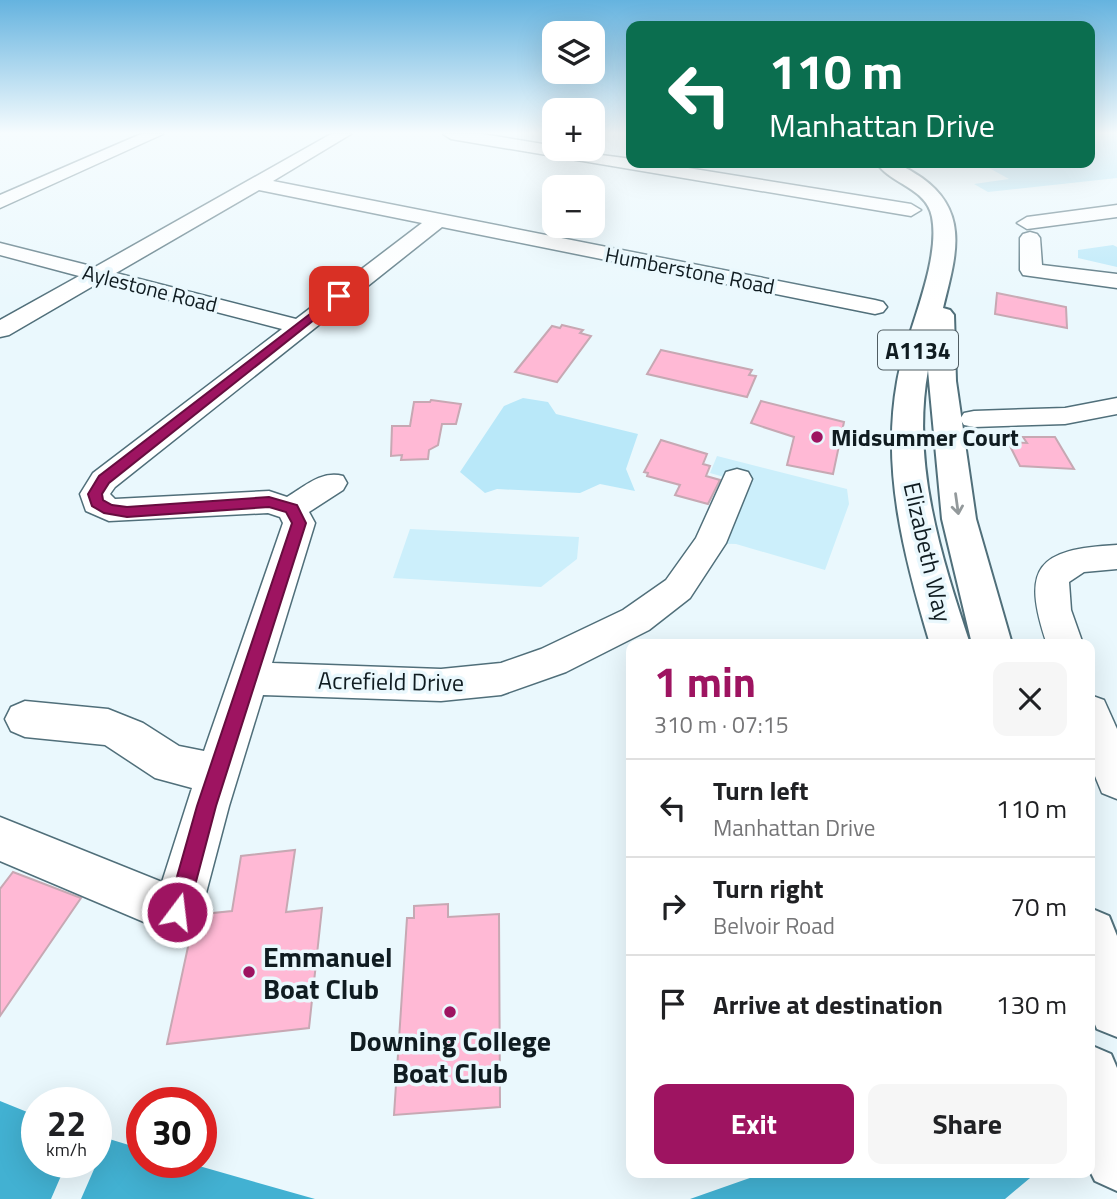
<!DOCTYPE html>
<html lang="en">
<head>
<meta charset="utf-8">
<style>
  :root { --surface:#fff; --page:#f6f6f6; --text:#202124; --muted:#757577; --line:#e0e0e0; --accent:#9e1461 }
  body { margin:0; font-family:"Titillium Web",sans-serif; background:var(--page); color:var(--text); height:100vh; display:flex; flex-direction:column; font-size:26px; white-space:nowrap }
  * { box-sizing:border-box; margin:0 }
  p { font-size:23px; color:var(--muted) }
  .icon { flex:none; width:38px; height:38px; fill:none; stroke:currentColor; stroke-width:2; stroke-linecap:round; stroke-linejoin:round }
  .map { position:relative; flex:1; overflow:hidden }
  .panel { position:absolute; left:626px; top:639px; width:469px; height:539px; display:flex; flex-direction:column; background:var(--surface); border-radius:14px; box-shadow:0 7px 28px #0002 }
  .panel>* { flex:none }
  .guide { position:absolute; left:626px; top:21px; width:469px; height:147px; border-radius:14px; box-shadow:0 7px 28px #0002; background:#0b6e4f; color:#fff; overflow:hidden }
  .buttons { position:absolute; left:542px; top:21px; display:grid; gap:14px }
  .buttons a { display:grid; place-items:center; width:63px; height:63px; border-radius:14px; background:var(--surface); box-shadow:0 7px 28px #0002; font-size:35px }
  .speed { position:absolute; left:21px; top:1087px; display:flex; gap:14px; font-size:35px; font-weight:700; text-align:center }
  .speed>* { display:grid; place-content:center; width:91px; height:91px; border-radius:50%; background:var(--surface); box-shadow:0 7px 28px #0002; line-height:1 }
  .speed small { font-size:18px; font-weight:400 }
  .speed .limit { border:10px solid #d22; background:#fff; color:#111 }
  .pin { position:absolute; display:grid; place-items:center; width:60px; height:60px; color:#fff; margin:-30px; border-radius:14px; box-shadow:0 4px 10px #0006 }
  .me { position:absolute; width:77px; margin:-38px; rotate:15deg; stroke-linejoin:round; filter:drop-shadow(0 0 5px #0008) }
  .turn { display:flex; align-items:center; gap:24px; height:147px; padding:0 28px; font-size:32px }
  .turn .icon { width:91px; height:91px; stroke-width:2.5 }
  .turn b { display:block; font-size:49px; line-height:60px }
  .round { display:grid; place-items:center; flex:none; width:74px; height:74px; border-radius:14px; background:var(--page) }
  .overview { display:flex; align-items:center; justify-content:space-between; height:119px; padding:0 28px }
  h1 { font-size:42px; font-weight:700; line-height:52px; color:var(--accent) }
  .cta { display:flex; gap:14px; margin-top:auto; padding:14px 28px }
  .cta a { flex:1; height:80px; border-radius:14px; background:var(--accent); color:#fff; font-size:28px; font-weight:700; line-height:80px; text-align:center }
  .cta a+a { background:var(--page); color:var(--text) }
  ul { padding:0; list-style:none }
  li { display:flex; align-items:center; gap:21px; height:98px; padding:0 28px; border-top:2px solid var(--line) }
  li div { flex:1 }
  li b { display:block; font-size:26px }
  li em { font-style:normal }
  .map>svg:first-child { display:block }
  .built { fill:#cceffb }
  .green { fill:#b9e8f9 }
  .water { fill:#42b1d2 }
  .pier { fill:#eaf8fd }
  .building { fill:#ffb9d5; stroke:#c7a8b3; stroke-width:2 }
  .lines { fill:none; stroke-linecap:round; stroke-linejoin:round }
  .minor-casing { stroke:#506f7a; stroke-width:3 }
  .major-casing { stroke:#506f7a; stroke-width:4 }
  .minor { fill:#fff; fill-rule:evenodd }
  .major { fill:#fff; fill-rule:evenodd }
  .oneway { stroke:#93999b }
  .route { fill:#9e1461; stroke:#670d3f; stroke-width:2 }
  .poi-dot { fill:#9e1461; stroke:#eaf8fd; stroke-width:2.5 }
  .labels { text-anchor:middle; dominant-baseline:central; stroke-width:7; stroke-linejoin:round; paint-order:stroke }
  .far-street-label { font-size:21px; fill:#101c21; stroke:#eaf8fd }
  .shield { fill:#eaf8fd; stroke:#515e63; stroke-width:2 }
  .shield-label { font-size:23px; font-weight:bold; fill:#101c21 }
  .poi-label { font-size:24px; font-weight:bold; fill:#101c21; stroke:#eaf8fd; text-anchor:start }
  .street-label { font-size:24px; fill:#101c21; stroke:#eaf8fd }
  .near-poi-label { font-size:28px; font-weight:bold; fill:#101c21; stroke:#eaf8fd; text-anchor:start }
</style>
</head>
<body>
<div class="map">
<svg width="1117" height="1199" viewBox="0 0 1117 1199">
  <rect width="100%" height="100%" fill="#eaf8fd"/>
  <g class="built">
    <polygon points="717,456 847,489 849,504 825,570 736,544 700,543 724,477 710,473"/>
    <polygon points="410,529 579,537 577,559 541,587 393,578"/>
  </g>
  <g class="green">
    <polygon points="1090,134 1117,134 1117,178 988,192 974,184 1009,179 980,163 1090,163"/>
    <polygon points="1113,245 1117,247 1117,267 1078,258 1078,250"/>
    <polygon points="523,398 548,402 556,414 638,434 626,469 635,491 600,484 580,493 497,489 485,493 460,472 504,406"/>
  </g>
  <g class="water">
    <polygon points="0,1101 37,1116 37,1162 96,1162 96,1135 142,1149 142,1162 185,1162 315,1199 0,1199"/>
    <polygon points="764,1173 764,1172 1036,1173 1005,1199 690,1199"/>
  </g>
  <polygon class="pier" points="96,1131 109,1135 81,1199 51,1199 67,1162 96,1162"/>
  <g class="building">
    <polygon points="997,293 1066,307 1067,328 995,314"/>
    <polygon points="562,325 583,330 580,333 591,336 557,382 515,372 552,326 560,328"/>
    <polygon points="661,350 752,370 749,375 756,376 747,397 647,374"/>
    <polygon points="431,400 461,404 456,424 442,424 438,445 429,450 428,459 401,460 402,455 391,456 392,426 410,426 414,402 430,402"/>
    <polygon points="761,401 844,422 833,474 787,465 794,437 751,423"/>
    <polygon points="1023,437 1055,437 1074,469 1020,466 1008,442 1027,443"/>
    <polygon points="661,440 707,454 703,464 710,466 706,476 720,480 708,504 675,495 680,485 647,476 648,473 644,472"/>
    <polygon points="295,850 286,912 322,908 309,1028 167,1044 191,933 196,930 203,914 232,911 241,856"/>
    <polygon points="13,872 81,898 0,1016 0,889"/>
    <polygon points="448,904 448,917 499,914 500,1107 394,1115 407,918 414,918 414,906"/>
  </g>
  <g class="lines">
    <g class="minor-casing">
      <g id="minor">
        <polygon points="141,134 163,134 0,208 0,195"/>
        <path d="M331,134h20l-78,47 602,119 8,2 4,5 -4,5 -8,2 -433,-87 -327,260 -5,7 5,5 154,-8 18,6c18,-11 35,-27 56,-21l4,7 -4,7 -34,22 6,11 -43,140 169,6 60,-6 40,-14 82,-39 43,-30 30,-42 30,-66 11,-3 11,3 4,7 -26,64 -36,55 -41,32 -83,42 -65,23 -60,6 -178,-6 -34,111 -28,106 -7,17 -17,7 -177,-75v-44l162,65 30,-94 -37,-10 -50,-33 -80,-8 -14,-6 -6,-12 6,-12 14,-6 83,8 35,14 36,23 25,5 79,-228 -3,-6 -12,-4 -159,8 -23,-10 -6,-17 13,-21 189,-144 -182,-47 -91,53 -9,2v-17l79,-44 -79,-21v-12l95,24zM259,190l163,33 -126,96 -180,-46z"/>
        <polygon points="443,134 482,134 555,146 555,149 632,159 632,163 657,163 911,204 921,210 911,216 451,139"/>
        <polygon points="1117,205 1117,217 1027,229 1017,223 1027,217"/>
        <polygon points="1030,232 1037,234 1040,238 1042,265 1117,274 1117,288 1023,275 1020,270 1020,238 1023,234"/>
        <polygon points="1117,398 1117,414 1065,424 974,427 964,425 960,419 964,413 974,411 1065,408"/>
        <path d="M1117,545v24l-33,3 -15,10 2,28 12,34h-36c-26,-77 -10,-95 70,-99z"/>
        <polygon points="1090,695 1104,700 1117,729 1117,799 1102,793 1090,764"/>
      </g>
    </g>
    <g class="major-casing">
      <g id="major">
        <path d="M877,163c22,0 27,3 45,15 49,35 33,80 21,130l7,2 4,5 2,66 20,138 36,125h-40l-30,-125 -14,-149c-17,93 13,186 42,274h-40c-25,-84 -49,-173 -33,-262 8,-47 44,-119 35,-165 -5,-29 -42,-33 -55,-54z"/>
        <polygon points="1090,908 1109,916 1117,936 1117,1037 1097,1029 1090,1013"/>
        <polygon points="1090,1045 1111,1054 1117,1068 1117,1191 1095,1181 1090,1171"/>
      </g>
    </g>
    <use href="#minor" class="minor"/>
    <use href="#major" class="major"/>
  </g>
  <defs><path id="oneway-shaft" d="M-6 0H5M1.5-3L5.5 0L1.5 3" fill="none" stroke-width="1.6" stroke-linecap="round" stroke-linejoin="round" transform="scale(1.75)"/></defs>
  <use class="oneway" href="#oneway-shaft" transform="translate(957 504) rotate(82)"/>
  <linearGradient id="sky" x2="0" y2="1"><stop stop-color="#65b3df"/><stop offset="0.44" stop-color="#f6fcfe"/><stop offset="1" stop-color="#f6fcfe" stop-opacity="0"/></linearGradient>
  <rect width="1117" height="302" fill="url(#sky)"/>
  <polygon class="route" points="336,294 344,296 109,483 102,494 103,500 112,505 127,507 269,497 297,505 306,523 216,806 188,912 185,920 177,923 170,920 167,912 197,806 292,523 286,512 269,507 127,517 104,513 92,506 88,494 99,476"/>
  <g class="poi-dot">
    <circle cx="817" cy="437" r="7"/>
    <circle cx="249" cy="972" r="7"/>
    <circle cx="450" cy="1012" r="7"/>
  </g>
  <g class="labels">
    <g class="far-street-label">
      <text transform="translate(690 270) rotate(11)">Humberstone Road</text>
      <text transform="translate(150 288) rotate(14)">Aylestone Road</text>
    </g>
    <rect class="shield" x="878" y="330.5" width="80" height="39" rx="5"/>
    <g class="shield-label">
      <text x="918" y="350">A1134</text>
    </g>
    <g class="poi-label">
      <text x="831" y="437">Midsummer Court</text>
    </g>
    <g class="street-label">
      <text transform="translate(928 552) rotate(77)">Elizabeth Way</text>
      <text transform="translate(391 681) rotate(1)">Acrefield Drive</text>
    </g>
    <g class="near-poi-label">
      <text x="263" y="956">Emmanuel<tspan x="263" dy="32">Boat Club</tspan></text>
      <text x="450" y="1040" text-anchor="middle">Downing College<tspan x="450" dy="32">Boat Club</tspan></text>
    </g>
  </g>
</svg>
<div class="buttons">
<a><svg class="icon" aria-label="layers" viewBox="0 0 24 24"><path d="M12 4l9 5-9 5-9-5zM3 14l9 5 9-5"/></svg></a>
<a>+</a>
<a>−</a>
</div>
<div class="speed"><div>22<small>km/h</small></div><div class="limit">30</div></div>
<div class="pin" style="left:339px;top:296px;background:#d93025"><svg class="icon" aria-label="arrive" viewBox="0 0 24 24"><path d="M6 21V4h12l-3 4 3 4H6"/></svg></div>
<svg class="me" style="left:177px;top:912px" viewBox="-20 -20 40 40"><circle r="17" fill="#9e1461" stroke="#fff" stroke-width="3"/><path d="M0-11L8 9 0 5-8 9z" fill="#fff"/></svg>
<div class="guide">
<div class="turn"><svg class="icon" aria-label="left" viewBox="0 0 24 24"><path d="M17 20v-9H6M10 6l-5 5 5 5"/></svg><div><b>110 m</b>Manhattan Drive</div></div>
</div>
<section class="panel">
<div class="overview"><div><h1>1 min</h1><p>310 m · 07:15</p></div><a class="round"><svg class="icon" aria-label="close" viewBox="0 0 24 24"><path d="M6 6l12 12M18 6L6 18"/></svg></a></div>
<ul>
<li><svg class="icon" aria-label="left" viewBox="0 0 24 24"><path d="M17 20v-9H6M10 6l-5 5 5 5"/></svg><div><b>Turn left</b><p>Manhattan Drive</p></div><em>110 m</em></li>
<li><svg class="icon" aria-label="right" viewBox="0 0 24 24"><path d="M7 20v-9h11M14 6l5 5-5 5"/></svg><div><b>Turn right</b><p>Belvoir Road</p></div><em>70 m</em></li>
<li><svg class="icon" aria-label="arrive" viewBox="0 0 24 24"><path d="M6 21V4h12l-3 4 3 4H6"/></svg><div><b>Arrive at destination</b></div><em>130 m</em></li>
</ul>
<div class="cta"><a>Exit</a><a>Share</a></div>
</section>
</div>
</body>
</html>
